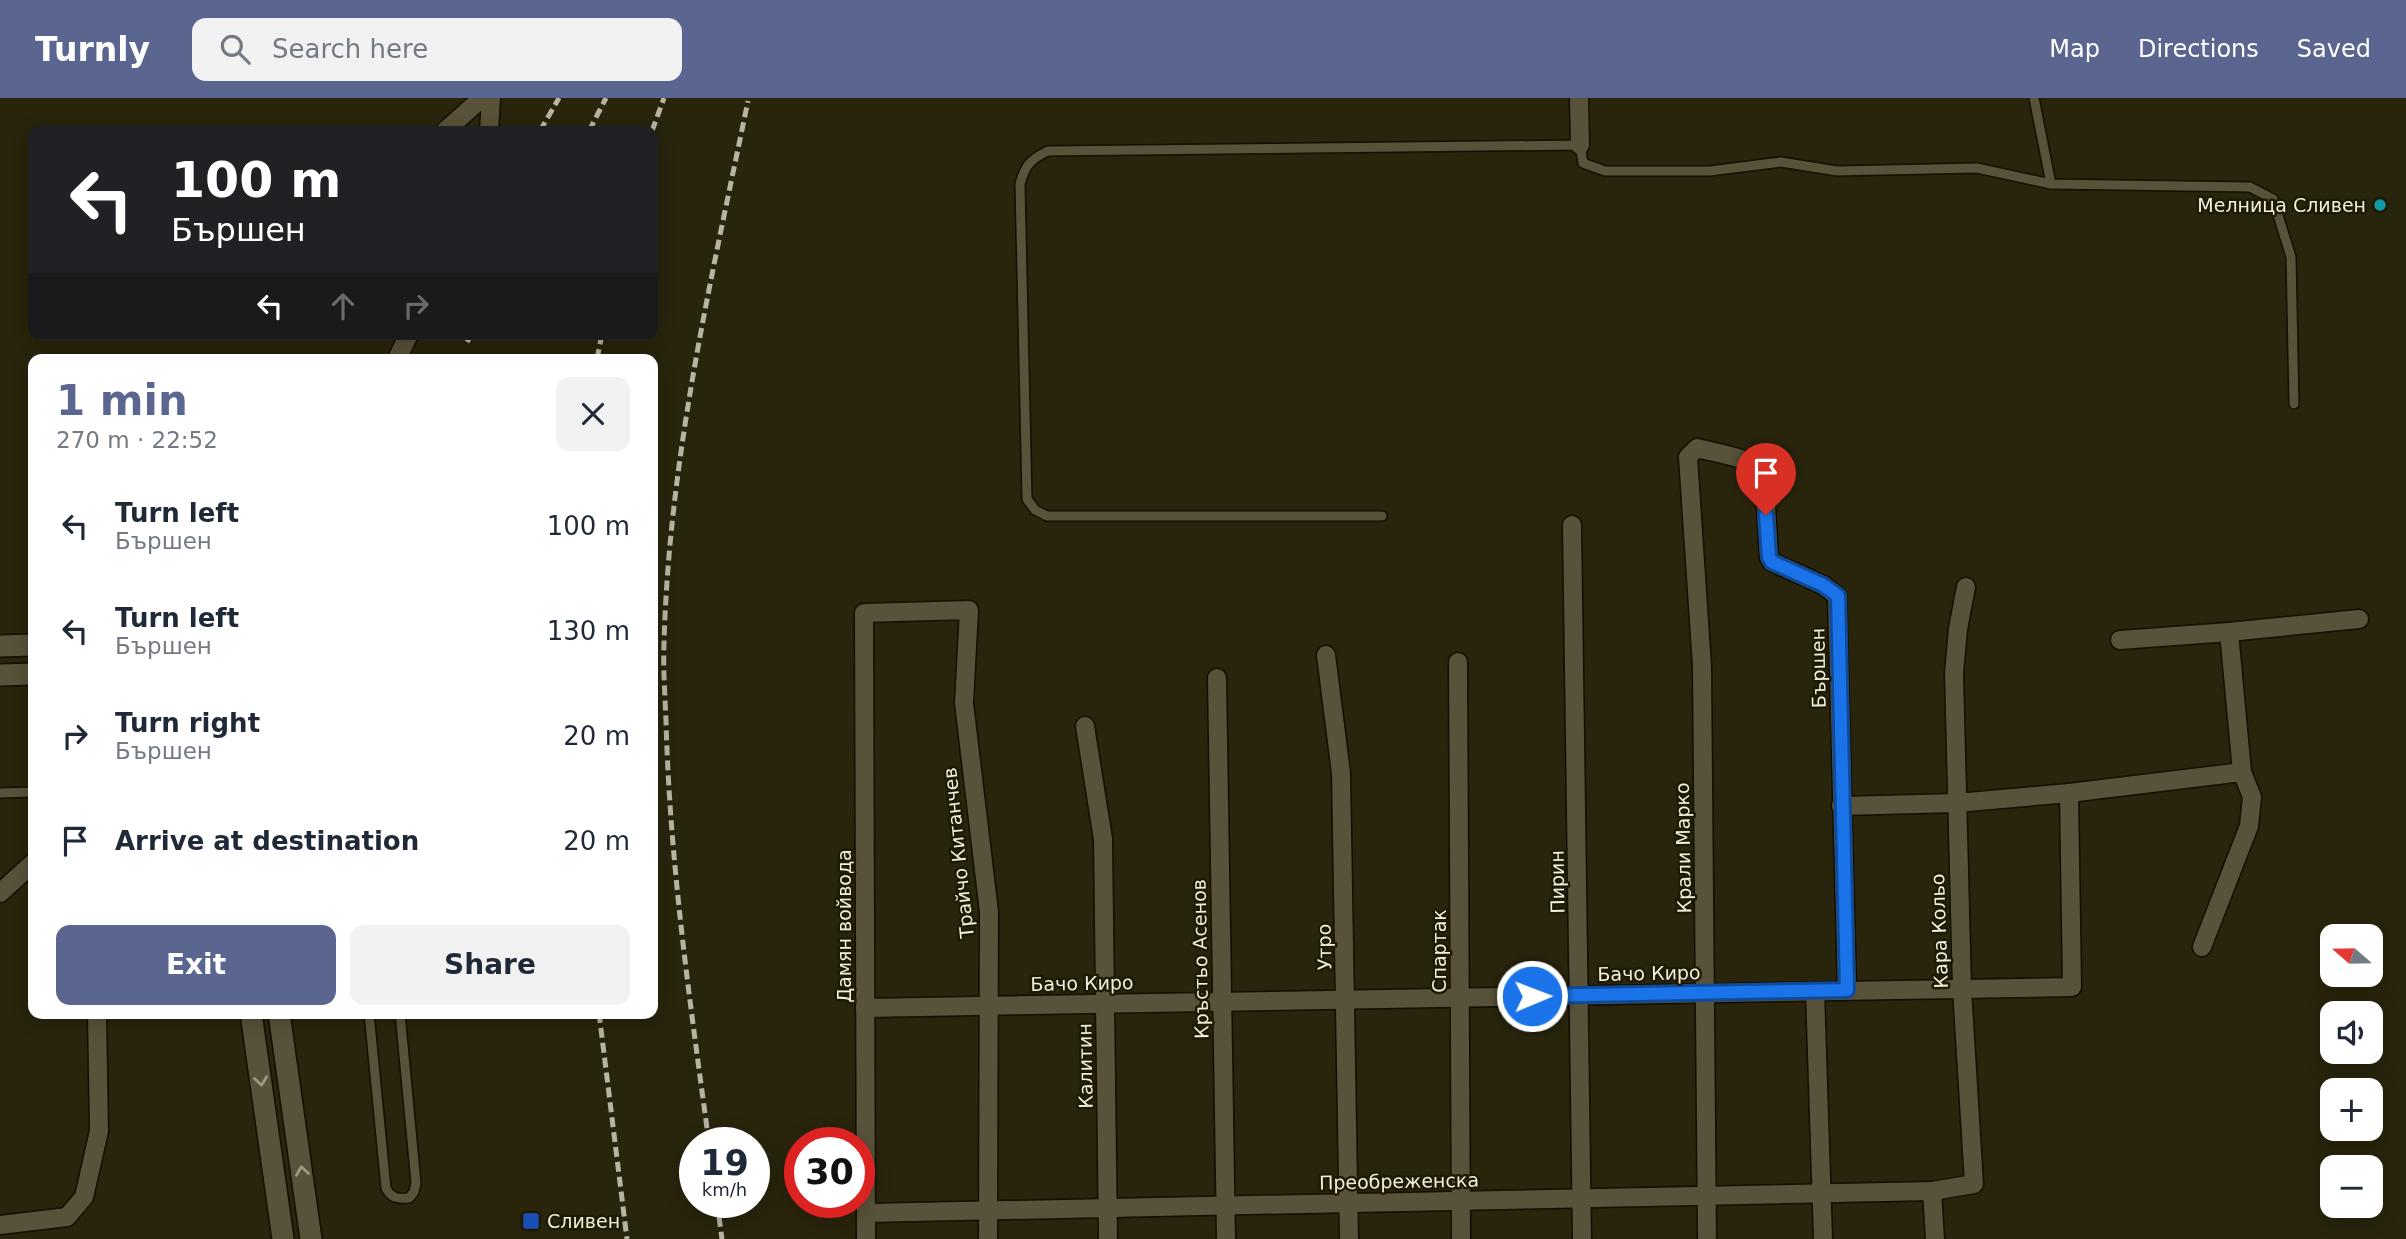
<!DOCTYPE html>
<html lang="en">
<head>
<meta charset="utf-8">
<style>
  :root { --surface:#fff; --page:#f2f2f3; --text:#1f2937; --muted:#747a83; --accent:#5b6690 }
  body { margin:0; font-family:"DejaVu Sans",sans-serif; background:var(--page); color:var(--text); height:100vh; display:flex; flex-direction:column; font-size:26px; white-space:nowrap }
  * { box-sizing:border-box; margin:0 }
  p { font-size:23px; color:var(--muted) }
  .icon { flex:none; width:38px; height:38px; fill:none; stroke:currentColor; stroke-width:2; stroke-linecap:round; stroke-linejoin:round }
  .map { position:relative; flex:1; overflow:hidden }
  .drawer { position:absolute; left:28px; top:256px; width:630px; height:665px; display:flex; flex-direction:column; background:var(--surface); border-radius:14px; box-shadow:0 4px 18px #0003 }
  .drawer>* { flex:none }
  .hud { position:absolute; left:28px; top:28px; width:630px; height:214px; border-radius:14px; box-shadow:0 4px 18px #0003; background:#202124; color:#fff; overflow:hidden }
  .needle { width:46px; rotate:290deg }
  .fabs { position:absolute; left:2320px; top:826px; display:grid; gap:14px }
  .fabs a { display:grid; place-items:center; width:63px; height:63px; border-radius:14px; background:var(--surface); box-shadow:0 4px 18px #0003; font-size:35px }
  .speed { position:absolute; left:679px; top:1029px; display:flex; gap:14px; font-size:35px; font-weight:700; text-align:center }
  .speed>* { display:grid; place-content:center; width:91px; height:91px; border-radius:50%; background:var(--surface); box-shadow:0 4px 18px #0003; line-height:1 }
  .speed small { font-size:18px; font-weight:400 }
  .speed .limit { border:10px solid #d22; background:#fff; color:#111 }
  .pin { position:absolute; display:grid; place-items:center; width:60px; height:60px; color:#fff; margin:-72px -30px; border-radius:50% 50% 50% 0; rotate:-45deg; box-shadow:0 0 7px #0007 }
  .pin .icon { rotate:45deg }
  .me { position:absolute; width:77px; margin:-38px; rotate:89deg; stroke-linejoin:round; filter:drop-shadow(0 0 5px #0008) }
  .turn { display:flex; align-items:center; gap:24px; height:147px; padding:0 28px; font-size:32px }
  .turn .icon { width:91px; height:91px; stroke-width:2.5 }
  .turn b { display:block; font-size:49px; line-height:60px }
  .lanes { display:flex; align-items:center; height:66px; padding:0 28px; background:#0003; justify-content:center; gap:35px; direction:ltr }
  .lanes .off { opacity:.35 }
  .round { display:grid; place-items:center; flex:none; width:74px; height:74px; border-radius:14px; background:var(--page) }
  .overview { display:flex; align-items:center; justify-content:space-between; height:119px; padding:0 28px }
  h1 { font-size:42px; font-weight:700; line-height:52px; color:var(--accent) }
  .primary-button { display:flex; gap:14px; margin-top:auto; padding:14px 28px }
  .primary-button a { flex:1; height:80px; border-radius:14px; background:var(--accent); color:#fff; font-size:28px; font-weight:700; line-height:80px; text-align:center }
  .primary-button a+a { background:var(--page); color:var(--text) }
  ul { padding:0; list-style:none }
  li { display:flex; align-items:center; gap:21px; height:105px; padding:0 28px }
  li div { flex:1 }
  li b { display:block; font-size:26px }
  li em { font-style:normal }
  header { display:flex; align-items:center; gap:42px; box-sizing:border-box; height:98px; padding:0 35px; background:var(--accent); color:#fff }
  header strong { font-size:33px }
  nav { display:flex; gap:38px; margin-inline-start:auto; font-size:24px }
  .search { width:490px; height:63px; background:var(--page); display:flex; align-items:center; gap:18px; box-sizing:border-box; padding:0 24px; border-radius:14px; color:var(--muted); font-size:26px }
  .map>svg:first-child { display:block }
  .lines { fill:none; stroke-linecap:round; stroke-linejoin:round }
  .lane-casing { stroke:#120d00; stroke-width:12 }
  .street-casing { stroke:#120d00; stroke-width:21 }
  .secondary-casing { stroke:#120d00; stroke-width:24 }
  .lane { stroke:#58523a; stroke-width:9 }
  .street { stroke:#58523a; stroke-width:18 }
  .secondary { stroke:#58523a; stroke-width:21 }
  .rail { stroke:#b7b4a3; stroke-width:5; stroke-dasharray:10 5; stroke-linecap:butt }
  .oneway { stroke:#9d9885 }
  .route-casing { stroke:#114b97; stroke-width:18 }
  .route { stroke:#1a73e8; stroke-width:12 }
  .culture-dot { fill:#0f9aa8; stroke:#1f1a04; stroke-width:2.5 }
  .transit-dot { fill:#1a4fb4; stroke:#1f1a04; stroke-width:2.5 }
  .labels { text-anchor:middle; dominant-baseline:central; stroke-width:5; stroke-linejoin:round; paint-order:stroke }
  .poi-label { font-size:19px; fill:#f1eee0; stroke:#1f1a04; text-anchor:end }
  .street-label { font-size:19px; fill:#f1eee0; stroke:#1f1a04 }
</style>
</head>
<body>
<header>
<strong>Turnly</strong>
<div class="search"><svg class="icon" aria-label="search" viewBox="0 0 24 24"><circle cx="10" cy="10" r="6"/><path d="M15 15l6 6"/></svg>Search here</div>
<nav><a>Map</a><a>Directions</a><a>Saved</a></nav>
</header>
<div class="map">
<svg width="2406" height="1141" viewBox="0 0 2406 1141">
  <rect width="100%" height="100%" fill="#29240c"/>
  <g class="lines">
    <g class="lane-casing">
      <g id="lane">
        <polyline points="2034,0 2051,86"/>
        <path d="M1382,418h-335l-12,-6 -8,-11 -7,-315c5,-19 11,-25 28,-33l532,-6 3,18 22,8h105l71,-9 56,9 140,-3 74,16 199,3 23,12 18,58 3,147"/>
        <polyline points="0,695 33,694"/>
        <path d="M369,915l17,175c5,10 11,11 23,10l5,-6 2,-9 -16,-170"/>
      </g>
    </g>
    <g class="street-casing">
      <g id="street">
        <polyline points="1579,0 1580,47"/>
        <polyline points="445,33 482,0"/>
        <polyline points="489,33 491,0"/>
        <polyline points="397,261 409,236"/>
        <polyline points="1572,427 1582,1141"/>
        <polyline points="2120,542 2229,534"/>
        <polyline points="1326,557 1341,675 1349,1141"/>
        <polyline points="1458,564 1461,1141"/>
        <polyline points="1217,580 1226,1141"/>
        <polyline points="1085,628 1103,741 1108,1141"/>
        <polyline points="2242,674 2229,534 2359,521"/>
        <polyline points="1841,708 1957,705 2069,695 2242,674 2252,699 2249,728 2202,849"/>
        <polyline points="0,795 33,765"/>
        <polyline points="1815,893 1823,1141"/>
        <polyline points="865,910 2072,889 2069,695"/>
        <polyline points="866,1115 1932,1093"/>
        <polyline points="0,1127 67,1119 84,1099 99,1033 97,915"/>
        <polyline points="866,1141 864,515 969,512 964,605 989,814 988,1141"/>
        <path d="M1707,1141l-5,-573 -14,-209 9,-9c22,6 50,8 67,25l5,84 3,5 51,23 14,11 10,394"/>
        <polyline points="1935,1141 1932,1093 1974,1086 1962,891 1954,575 1958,531 1966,489"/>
      </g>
    </g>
    <g class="secondary-casing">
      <g id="secondary">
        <polyline points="0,548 33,547"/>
        <polyline points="0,577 33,576"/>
        <polyline points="251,915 283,1141"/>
        <polyline points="279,915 311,1141"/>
      </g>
    </g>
    <use href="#lane" class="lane"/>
    <use href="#street" class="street"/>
    <use href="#secondary" class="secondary"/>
    <g class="rail">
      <polyline points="540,33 559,0"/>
      <polyline points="589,33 606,0"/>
      <polyline points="652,33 664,0"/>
      <polyline points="467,244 472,236"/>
      <polyline points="597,261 602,236"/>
      <polyline points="599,915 627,1141"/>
      <path d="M709,1045c-19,-141 -39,-278 -43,-421 -1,-26 -3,-53 -2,-79 5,-184 47,-363 84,-542"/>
      <polyline points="717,1104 722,1141"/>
    </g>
  </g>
  <defs><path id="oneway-chevron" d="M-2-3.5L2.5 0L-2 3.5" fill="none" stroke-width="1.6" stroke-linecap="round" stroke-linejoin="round" transform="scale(1.75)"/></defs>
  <g class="oneway">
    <use href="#oneway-chevron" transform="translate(261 983) rotate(82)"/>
    <use href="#oneway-chevron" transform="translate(302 1073) rotate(-98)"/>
  </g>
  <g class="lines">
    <g class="route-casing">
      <polyline id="route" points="1532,898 1847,892 1838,498 1823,487 1772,464 1769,459 1766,417"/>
    </g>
    <use href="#route" class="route"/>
  </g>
  <circle class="culture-dot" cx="2380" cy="107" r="7"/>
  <rect class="transit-dot" x="522" y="1114" width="18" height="18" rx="3.5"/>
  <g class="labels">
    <g class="poi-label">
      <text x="2366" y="107">Мелница Сливен</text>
      <text x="547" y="1123" text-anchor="start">Сливен</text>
    </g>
    <g class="street-label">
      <text transform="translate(1818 570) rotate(-91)">Бършен</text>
      <text transform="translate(1683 750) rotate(-91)">Крали Марко</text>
      <text transform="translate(958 755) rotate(-96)">Трайчо Китанчев</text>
      <text transform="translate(1557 784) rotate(-91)">Пирин</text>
      <text transform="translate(844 828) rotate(-90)">Дамян войвода</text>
      <text transform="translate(1939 833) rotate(-92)">Кара Кольо</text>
      <text transform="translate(1324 849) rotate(-91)">Утро</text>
      <text transform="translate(1439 853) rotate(-90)">Спартак</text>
      <text transform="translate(1200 861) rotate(-91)">Кръстьо Асенов</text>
      <text transform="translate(1649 875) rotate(-1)">Бачо Киро</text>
      <text transform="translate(1082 885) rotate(-1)">Бачо Киро</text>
      <text transform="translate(1085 968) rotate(-91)">Калитин</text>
      <text transform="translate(1399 1083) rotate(-1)">Преобреженска</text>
    </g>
  </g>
</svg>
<div class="fabs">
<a><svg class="needle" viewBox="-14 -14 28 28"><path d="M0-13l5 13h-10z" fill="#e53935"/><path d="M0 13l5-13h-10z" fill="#747a83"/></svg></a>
<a><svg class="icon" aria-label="sound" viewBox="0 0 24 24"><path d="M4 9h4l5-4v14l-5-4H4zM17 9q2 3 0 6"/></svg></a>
<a>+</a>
<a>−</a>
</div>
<div class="speed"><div>19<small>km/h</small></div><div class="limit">30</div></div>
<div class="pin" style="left:1766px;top:417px;background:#d93025"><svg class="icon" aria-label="arrive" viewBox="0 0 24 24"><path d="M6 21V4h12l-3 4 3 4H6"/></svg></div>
<svg class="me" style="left:1532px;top:898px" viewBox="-20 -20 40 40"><circle r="17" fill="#1a73e8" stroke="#fff" stroke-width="3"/><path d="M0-11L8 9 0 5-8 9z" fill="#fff"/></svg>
<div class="hud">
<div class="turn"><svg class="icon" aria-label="left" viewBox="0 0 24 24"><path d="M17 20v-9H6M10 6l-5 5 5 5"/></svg><div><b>100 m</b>Бършен</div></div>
<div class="lanes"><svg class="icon" aria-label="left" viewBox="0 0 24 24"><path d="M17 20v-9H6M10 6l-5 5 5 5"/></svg><svg class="icon off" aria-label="ahead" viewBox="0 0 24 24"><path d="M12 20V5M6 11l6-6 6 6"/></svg><svg class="icon off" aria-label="right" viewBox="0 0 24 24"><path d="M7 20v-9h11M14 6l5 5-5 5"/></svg></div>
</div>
<section class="drawer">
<div class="overview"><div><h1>1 min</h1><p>270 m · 22:52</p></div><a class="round"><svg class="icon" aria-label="close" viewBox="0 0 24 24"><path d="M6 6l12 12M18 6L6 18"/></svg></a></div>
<ul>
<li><svg class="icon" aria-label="left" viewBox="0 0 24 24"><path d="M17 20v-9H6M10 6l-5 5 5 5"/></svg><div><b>Turn left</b><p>Бършен</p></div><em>100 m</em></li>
<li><svg class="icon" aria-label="left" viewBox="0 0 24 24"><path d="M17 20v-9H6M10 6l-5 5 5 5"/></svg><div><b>Turn left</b><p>Бършен</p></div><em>130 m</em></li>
<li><svg class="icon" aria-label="right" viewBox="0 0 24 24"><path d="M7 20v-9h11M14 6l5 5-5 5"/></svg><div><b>Turn right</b><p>Бършен</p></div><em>20 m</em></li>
<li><svg class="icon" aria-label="arrive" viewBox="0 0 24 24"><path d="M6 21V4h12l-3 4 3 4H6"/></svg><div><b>Arrive at destination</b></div><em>20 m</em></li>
</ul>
<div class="primary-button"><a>Exit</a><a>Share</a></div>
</section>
</div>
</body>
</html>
